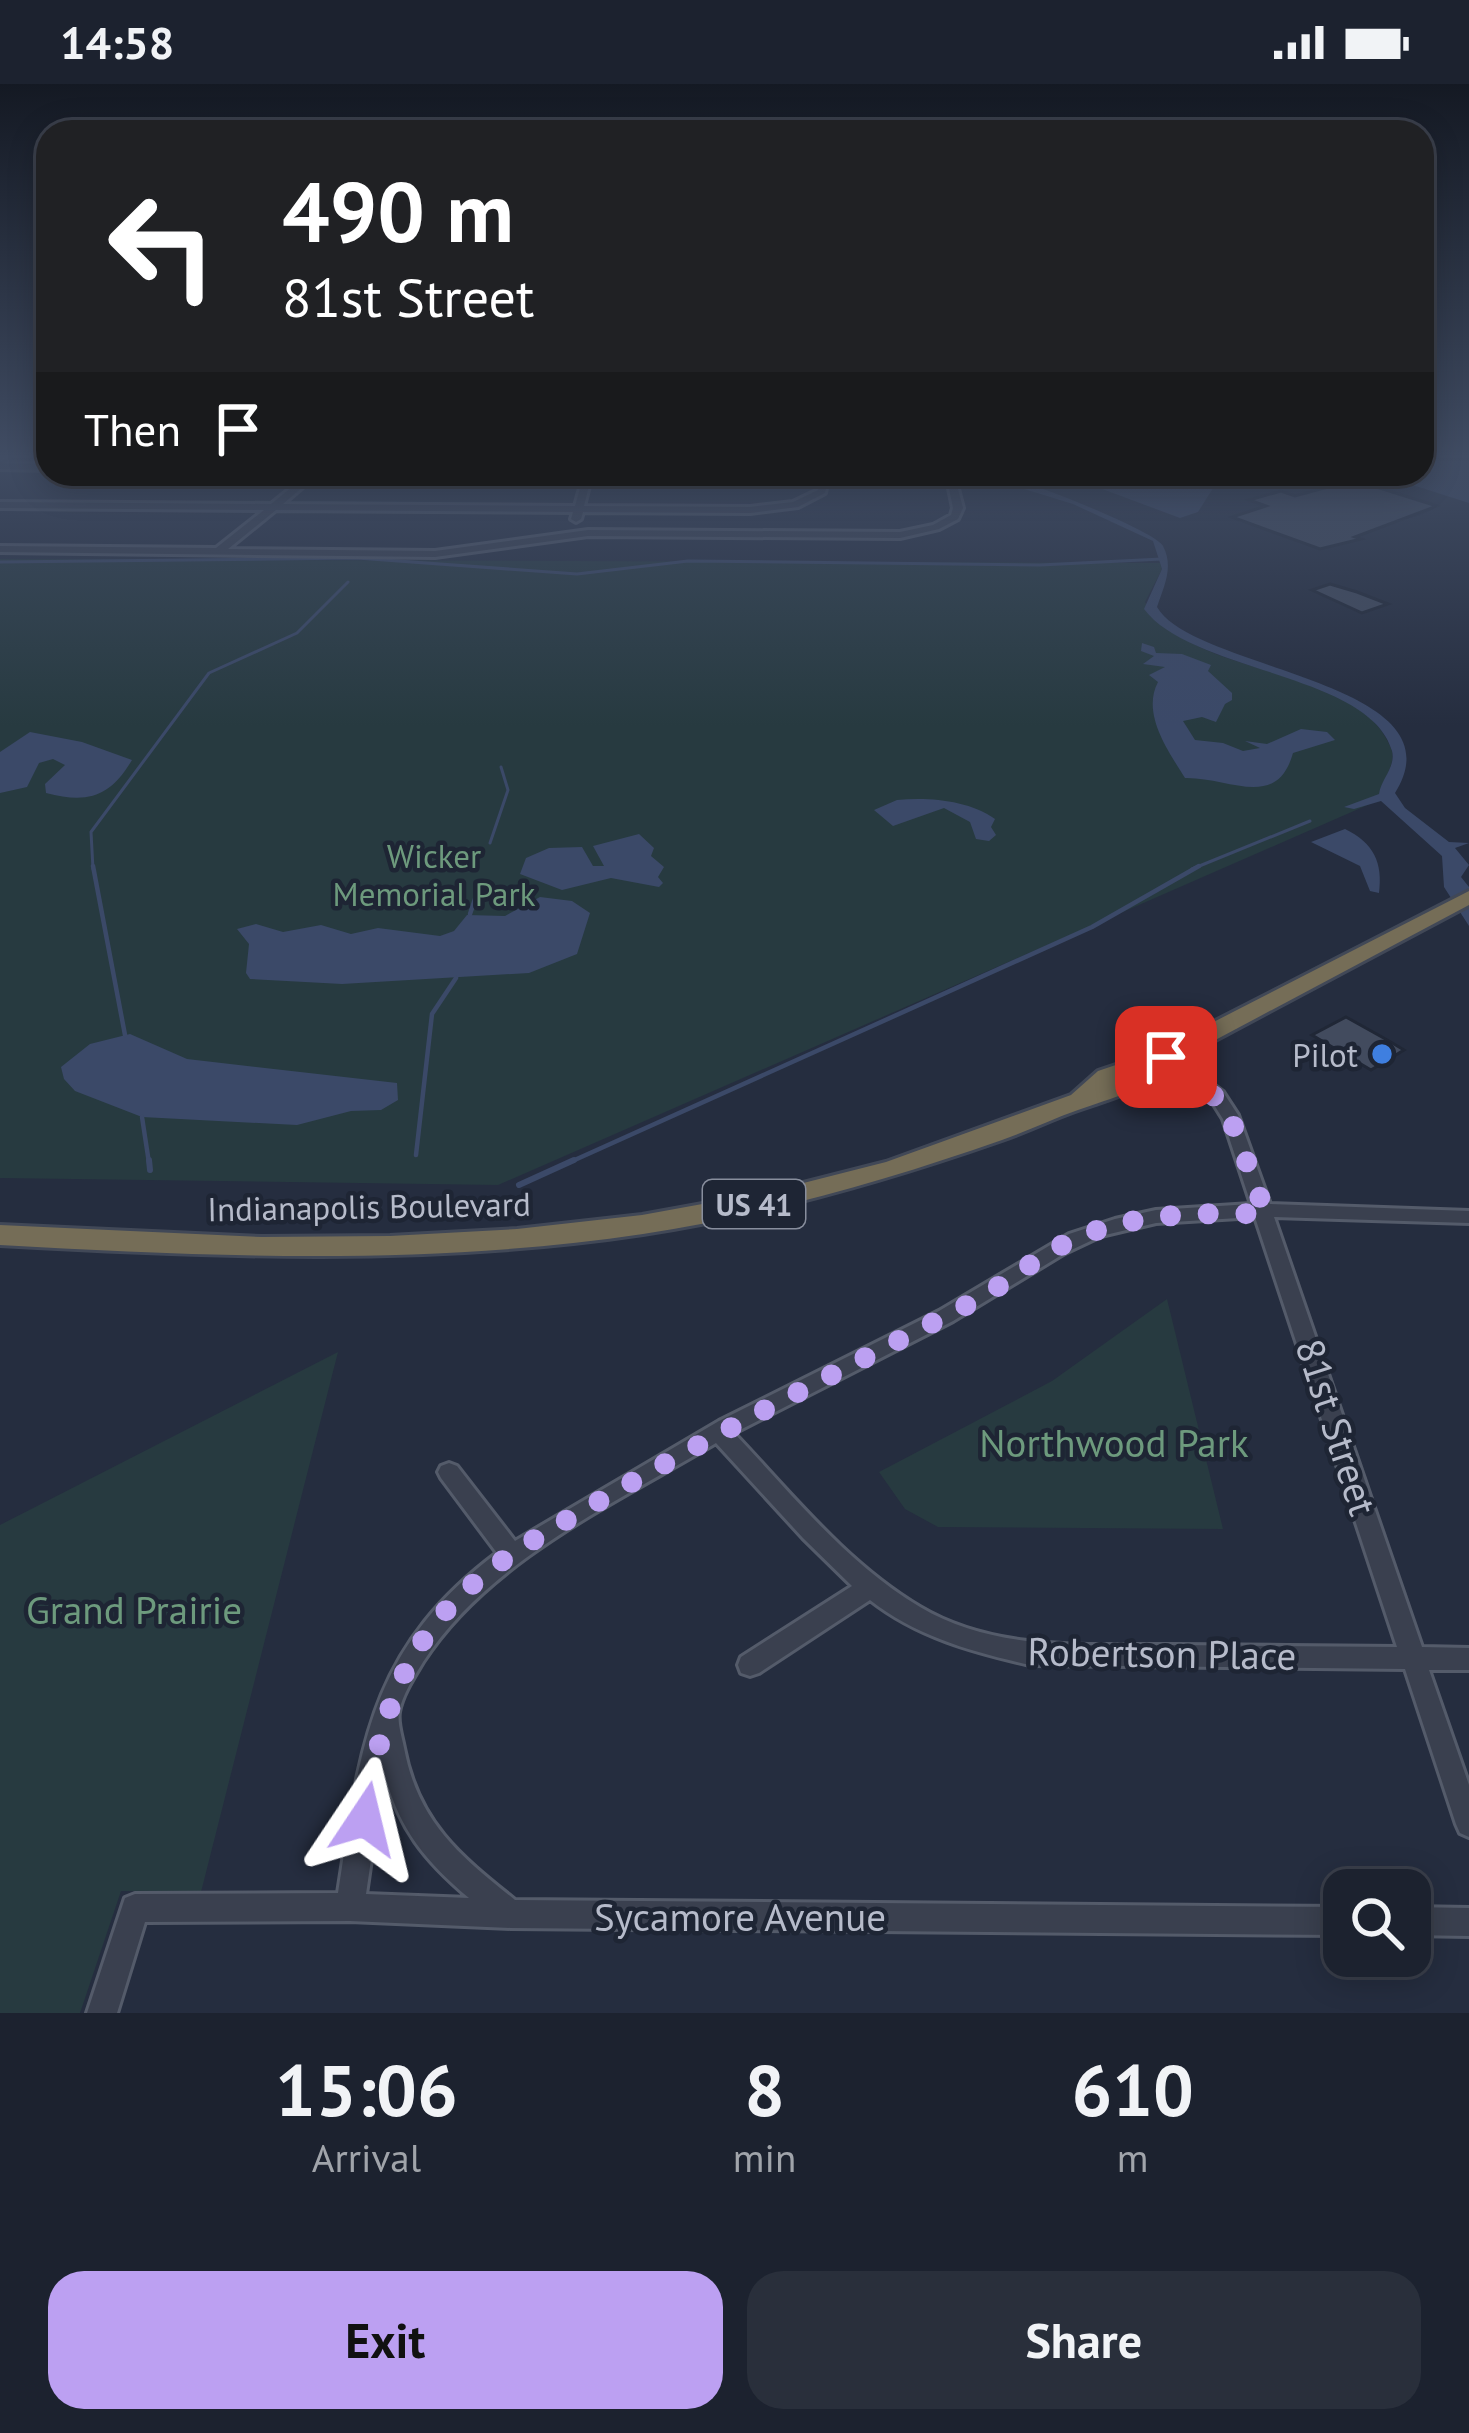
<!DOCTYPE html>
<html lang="en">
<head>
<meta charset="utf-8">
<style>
  :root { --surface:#1c222f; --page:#292f3b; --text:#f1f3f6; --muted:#a0a4aa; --line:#3a3f4b; --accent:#bca0f2 }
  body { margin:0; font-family:"PT Sans",sans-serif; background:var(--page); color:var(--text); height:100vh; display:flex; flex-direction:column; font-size:45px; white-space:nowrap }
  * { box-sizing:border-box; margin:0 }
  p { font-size:39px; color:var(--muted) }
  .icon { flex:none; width:66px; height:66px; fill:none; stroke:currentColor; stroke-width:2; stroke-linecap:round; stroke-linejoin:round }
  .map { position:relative; height:1929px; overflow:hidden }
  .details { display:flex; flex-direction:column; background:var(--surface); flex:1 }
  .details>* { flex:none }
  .hud { position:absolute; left:36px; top:36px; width:1398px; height:366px; border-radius:36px; box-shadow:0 6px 30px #0003,0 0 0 3px var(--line); background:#202124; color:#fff; overflow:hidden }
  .controls { position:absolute; left:1323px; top:1785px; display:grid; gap:24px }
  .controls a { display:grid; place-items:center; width:108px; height:108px; border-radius:24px; background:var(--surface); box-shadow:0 6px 30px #0003,0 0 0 3px var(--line); font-size:60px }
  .pin { position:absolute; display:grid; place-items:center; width:102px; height:102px; color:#fff; margin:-51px; border-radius:24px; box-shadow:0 6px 18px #0006 }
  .me { position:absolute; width:132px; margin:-66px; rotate:10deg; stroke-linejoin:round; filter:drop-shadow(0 0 9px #0008) }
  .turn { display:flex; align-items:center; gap:42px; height:252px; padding:0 48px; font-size:54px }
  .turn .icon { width:156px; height:156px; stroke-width:2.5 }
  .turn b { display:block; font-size:84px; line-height:102px }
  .then { display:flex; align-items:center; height:114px; padding:0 48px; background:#0003; gap:24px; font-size:45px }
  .eta { display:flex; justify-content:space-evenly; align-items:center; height:204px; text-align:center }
  .eta b { font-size:72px; font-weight:600; line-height:84px }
  .primary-button { display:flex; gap:24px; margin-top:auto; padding:24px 48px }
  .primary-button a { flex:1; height:138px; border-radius:36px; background:var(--accent); color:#111; font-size:48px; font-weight:600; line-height:138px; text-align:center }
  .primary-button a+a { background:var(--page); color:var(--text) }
  .status { display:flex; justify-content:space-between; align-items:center; height:84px; padding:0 60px; background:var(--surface); direction:ltr }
  .status svg { height:33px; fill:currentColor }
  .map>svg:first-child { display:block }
  .green { fill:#273a40 }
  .water { fill:#3b4968 }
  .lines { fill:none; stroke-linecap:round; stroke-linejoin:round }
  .stream-far2 { stroke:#3b4968; stroke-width:3 }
  .stream-far1 { stroke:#3b4968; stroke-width:4.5 }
  .stream { stroke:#3b4968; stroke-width:6 }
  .building { fill:#424b5e; stroke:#202736; stroke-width:3 }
  .minor-casing { stroke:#545b6a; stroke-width:6 }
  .major-casing { stroke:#434958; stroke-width:6 }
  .highway-casing { stroke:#414857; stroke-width:6 }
  .minor { fill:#3a404f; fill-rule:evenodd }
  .major { fill:#585f6f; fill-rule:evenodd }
  .highway { fill:#756d57; fill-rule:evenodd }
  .route { stroke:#bca0f2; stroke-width:21; stroke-dasharray:0 37.8 }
  .shop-dot { fill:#3f7fe0; stroke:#1e2534; stroke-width:4.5 }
  .labels { text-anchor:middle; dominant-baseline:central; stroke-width:9; stroke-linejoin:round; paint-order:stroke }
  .shield { fill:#1e2534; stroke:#888e9d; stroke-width:3 }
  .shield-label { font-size:30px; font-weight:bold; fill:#b6bbca }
  .park-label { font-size:33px; fill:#6d9a7d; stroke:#1e2534 }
  .poi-label { font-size:33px; fill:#b6bbca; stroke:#1e2534; text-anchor:end }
  .street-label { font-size:33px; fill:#b6bbca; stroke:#1e2534 }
  .near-street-label { font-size:39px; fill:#b6bbca; stroke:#1e2534 }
  .near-park-label { font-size:39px; fill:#6d9a7d; stroke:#1e2534 }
</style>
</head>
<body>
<div class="status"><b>14:58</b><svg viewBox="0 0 49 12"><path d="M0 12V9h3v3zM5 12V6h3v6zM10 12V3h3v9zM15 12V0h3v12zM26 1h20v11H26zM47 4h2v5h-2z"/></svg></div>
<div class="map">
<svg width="1469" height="1929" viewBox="0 0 1469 1929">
  <rect width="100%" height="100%" fill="#252d3f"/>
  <g class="green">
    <path d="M0,475l1160,4 2,6 -17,33c46,80 210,58 246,146 7,17 -12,35 -12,52l-881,385 -498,-7z"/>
    <polygon points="1167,1215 1223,1445 938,1443 905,1425 879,1388 1052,1297"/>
    <polygon points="338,1268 201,1808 121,1807 80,1929 0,1929 0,1441"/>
  </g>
  <g class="water">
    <polygon points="1422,377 1469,377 1469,419 1378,390 1422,390"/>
    <path d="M994,390c23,2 162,57 169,72 11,21 1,40 -6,61 37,64 308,74 238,186l10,15 44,34 20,1 -14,5 14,17 -8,12 8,10v39l-25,-39 -2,-31 -61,-55 -27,8 -10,-2 35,-13c2,-15 17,-27 13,-43 -22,-78 -200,-78 -248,-142l18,-40 -9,-28 -80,-37 -65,-20z"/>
    <polygon points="1062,390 1222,390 1198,428 1180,434"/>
    <path d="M1142,559l12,4 2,6 26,1 29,11 -3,6 24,22v7l-7,4 -9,18 -14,-5 -19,4 12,19 28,3 20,8 17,-3 -15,-7 22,3 34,-15 26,3 8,8 -42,13c-16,58 -64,24 -108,25 -16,-26 -44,-64 -27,-96l-9,-7 16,-8 -22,-3 11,-8 -13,-5z"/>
    <path d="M30,648l52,10 50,18c-22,37 -44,44 -86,33l-1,-9 20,-19 -12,-6 -14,4 -12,24 -27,6v-41z"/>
    <path d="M897,716c32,-3 71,0 98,19l-4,8 5,8 -7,6 -13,-2 -6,-17 -26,-14 -51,18 -19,-16z"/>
    <path d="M1345,745c29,14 38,34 34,64l-9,-2 -10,-25 -49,-24z"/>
    <polygon points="639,750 654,764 651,772 664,783 658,793 663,799 659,803 611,794 562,806 520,790 526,774 549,764 582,763 593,782 604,782 593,762"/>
    <polygon points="540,813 572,817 590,829 577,870 529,889 342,900 250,895 246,889 249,860 237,845 256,840 283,848 321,841 351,850 378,844 440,852 454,847 467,831 505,832"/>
    <polygon points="130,950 187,975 397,999 398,1016 381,1026 351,1027 297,1041 142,1033 75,1007 64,995 61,983 90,960"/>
  </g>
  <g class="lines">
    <g class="stream-far2">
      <polyline points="0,478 357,474 577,490 688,477 1040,481 1162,475"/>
      <polyline points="490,759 508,706 501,683"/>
      <polyline points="93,785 91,748 209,589 297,549 348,498"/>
      <polyline points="1192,785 1310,737"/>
    </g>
    <g class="stream-far1">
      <polyline points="93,782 125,951"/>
      <polyline points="470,830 478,806"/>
      <polyline points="142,1033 149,1079"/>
      <polyline points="416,1071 432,930 456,894"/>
      <polyline points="568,1079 1092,843 1199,782"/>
    </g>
    <g class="stream">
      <polyline points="149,1076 150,1086"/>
      <polyline points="519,1101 574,1076"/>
    </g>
  </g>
  <g class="building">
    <polygon points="1354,396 1437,422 1355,453 1361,455 1320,465 1232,433 1266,422 1249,416 1281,407 1295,412"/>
    <polygon points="1330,500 1357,508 1388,520 1362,529 1312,506"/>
    <polygon points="1346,933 1389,957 1404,966 1371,986 1312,951"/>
  </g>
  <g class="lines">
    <g class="minor-casing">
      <g id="minor">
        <polygon points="0,379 48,380 48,386 0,385"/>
        <polygon points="308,390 318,390 283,420 575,422 584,390 592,390 584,422 750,423 793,418 818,406 821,390 829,390 825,409 798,423 750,429 583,428 581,435 576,438 571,435 573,428 276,426 228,465 435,467 588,446 900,448 933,441 951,431 953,424 946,390 954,390 963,424 958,435 939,445 900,454 588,452 435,473 0,468 0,462 216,464 264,426 0,424 0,418 271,420"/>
        <path d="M1165,968l6,1 52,39 15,23 32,89 199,7v12l-195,-6 148,430 47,1v22h-40l40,115v52l-9,-4 -4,-9 -51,-155 -375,-4c-57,-13 -113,-28 -160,-65l-111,73 -9,3 -9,-3 -3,-8 3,-8 111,-71 -49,-48 -87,-95c-101,60 -228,118 -293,219 -9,15 -21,33 -24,50 -2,11 3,25 5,36 14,74 55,107 111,152l829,7v28l-833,-7 -161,-7 -205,1 -28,91h-30l38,-115 10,-4 203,-1c23,-147 31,-244 159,-340l-56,-75 -3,-6 3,-6 8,-3 8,3 58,75 204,-120 220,-110 130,-77 46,-15 41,-9 95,-6 -28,-85 -12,-19 -52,-39 -2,-4zM1255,1133l142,430c-73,-1 -146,-1 -219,-2 -86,-1 -181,8 -258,-38 -74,-44 -128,-113 -186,-174l219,-112 112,-68 36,-17 55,-13zM384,1687c14,57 41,90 85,127l-103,-4z"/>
        <polygon points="1410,1823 1469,1824 1469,1852 1410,1851"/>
      </g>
    </g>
    <g class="major-casing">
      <polygon id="major" points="0,372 10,372 0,378"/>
    </g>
    <g class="highway-casing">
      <path id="highway" d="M1469,807v14l-295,157c-29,29 -60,35 -96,48 -26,9 -50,21 -76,30 -117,41 -236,75 -359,94 -213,32 -429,23 -643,11v-20l262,12 128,-1 127,-7 125,-14 126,-23 118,-30 185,-67 27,-24 59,-20z"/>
    </g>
    <use href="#minor" class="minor"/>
    <use href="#major" class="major"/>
    <use href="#highway" class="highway"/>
  </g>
  <linearGradient id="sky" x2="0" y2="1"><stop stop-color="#141923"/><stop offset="0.58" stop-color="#404c63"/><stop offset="1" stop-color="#404c63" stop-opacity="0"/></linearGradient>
  <rect width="1469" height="642" fill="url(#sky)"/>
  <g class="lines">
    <path class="route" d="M365,1735c12,-72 24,-135 69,-194 46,-59 111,-92 174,-129 119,-69 240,-129 361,-192 44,-23 78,-58 126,-73 56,-19 113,-18 171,-17l-40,-108 -60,-49"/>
  </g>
  <circle class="shop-dot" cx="1382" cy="970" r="12"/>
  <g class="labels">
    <rect class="shield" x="703" y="1096" width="102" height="48" rx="9"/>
    <g class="shield-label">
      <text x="754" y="1120">US 41</text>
    </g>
    <g class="park-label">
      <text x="434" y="771">Wicker<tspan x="434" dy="38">Memorial Park</tspan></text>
    </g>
    <g class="poi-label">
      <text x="1358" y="970">Pilot</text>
    </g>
    <g class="street-label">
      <text transform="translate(369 1122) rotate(-1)">Indianapolis Boulevard</text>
    </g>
    <g class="near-street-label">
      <text transform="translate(1337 1343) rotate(72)">81st Street</text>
      <text transform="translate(1162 1569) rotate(1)">Robertson Place</text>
      <text x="740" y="1832">Sycamore Avenue</text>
    </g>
    <g class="near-park-label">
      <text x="1114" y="1358">Northwood Park</text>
      <text x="134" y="1525">Grand Prairie</text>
    </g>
  </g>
</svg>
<div class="controls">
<a><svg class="icon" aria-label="search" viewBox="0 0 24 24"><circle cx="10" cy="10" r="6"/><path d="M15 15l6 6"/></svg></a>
</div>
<div class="pin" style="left:1166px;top:973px;background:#d93025"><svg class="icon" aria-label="arrive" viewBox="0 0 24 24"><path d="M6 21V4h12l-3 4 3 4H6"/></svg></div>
<svg class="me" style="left:365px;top:1735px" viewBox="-20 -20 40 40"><path d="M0-17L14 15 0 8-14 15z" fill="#bca0f2" stroke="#fff" stroke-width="4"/></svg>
<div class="hud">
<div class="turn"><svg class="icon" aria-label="left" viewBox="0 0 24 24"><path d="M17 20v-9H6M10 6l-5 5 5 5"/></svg><div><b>490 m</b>81st Street</div></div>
<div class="then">Then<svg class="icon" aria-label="arrive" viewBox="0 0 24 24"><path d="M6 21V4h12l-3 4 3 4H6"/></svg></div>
</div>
</div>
<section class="details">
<div class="eta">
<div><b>15:06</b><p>Arrival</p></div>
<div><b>8</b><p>min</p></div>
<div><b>610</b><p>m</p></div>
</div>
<div class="primary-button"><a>Exit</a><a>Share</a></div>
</section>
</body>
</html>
